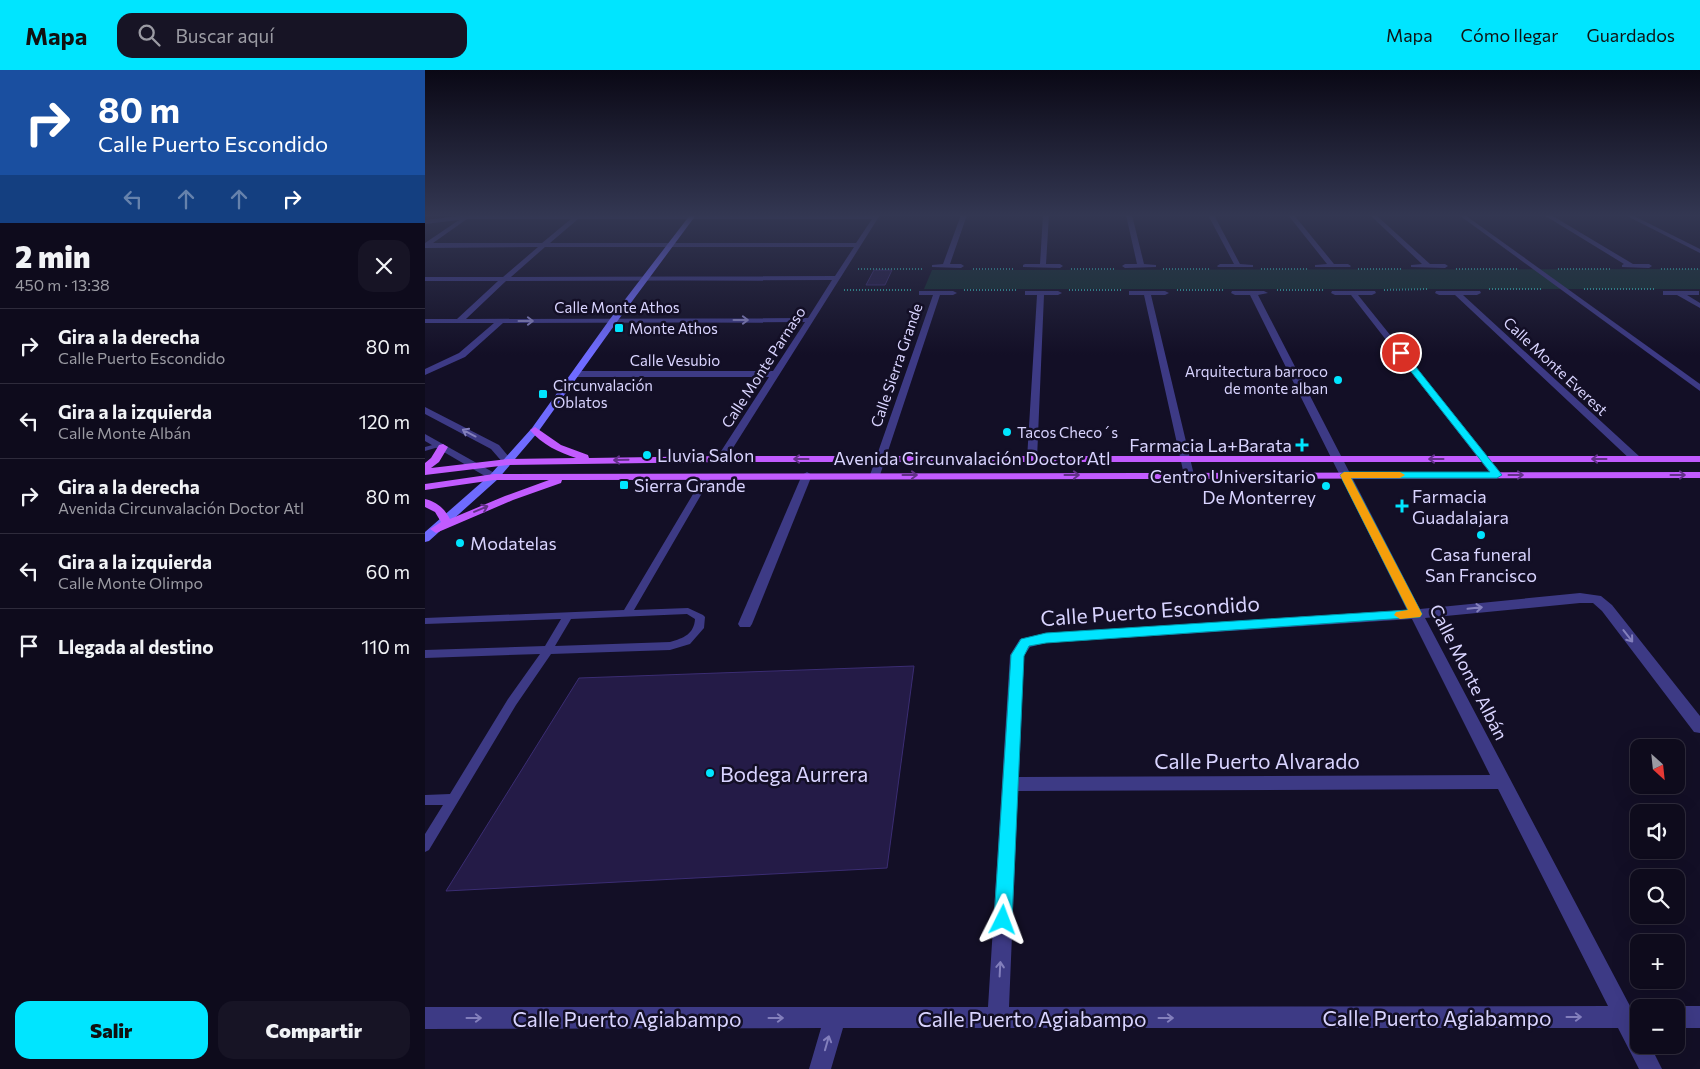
<!DOCTYPE html>
<html lang="es">
<head>
<meta charset="utf-8">
<style>
  :root { --surface:#0e0b1c; --page:#171425; --text:#f1f3f6; --muted:#9b9ba3; --line:#2e2b3b; --accent:#00e5ff }
  body { margin:0; font-family:Commissioner,sans-serif; background:var(--page); color:var(--text); height:100vh; display:flex; flex-direction:column; font-size:19px; white-space:nowrap }
  * { box-sizing:border-box; margin:0 }
  p { font-size:16px; color:var(--muted) }
  .icon { flex:none; width:28px; height:28px; fill:none; stroke:currentColor; stroke-width:2; stroke-linecap:round; stroke-linejoin:round }
  .map { position:relative; flex:1; overflow:hidden }
  .panel { display:flex; flex-direction:column; background:var(--surface); width:425px }
  .panel>* { flex:none }
  .hud { background:#1a4fa0; color:#fff; overflow:hidden }
  .needle { width:32px; rotate:153deg }
  .fabs { position:absolute; left:1205px; top:669px; display:grid; gap:10px }
  .fabs a { display:grid; place-items:center; width:55px; height:55px; border-radius:10px; background:var(--surface); box-shadow:0 5px 20px #0002,0 0 0 1px var(--line); font-size:25px }
  .pin { position:absolute; display:grid; place-items:center; width:42px; height:42px; color:#fff; margin:-21px; border:2px solid #fff; border-radius:50%; box-shadow:0 1px 5px #0007 }
  .me { position:absolute; width:55px; margin:-28px; rotate:3deg; stroke-linejoin:round; filter:drop-shadow(0 0 4px #0008) }
  .turn { display:flex; align-items:center; gap:18px; height:105px; padding:0 15px; font-size:22px }
  .turn .icon { width:65px; height:65px; stroke-width:2.5 }
  .turn b { display:block; font-size:35px; line-height:42px }
  .lanes { display:flex; align-items:center; height:48px; padding:0 15px; background:#0003; justify-content:center; gap:25px; direction:ltr }
  .lanes .off { opacity:.35 }
  .round { display:grid; place-items:center; flex:none; width:52px; height:52px; border-radius:15px; background:var(--page) }
  .headline { display:flex; align-items:center; justify-content:space-between; height:85px; padding:0 15px }
  h1 { font-size:30px; font-weight:800; line-height:38px }
  .button { display:flex; gap:10px; margin-top:auto; padding:10px 15px }
  .button a { flex:1; height:58px; border-radius:15px; background:var(--accent); color:#111; font-size:20px; font-weight:800; line-height:58px; text-align:center }
  .button a+a { background:var(--page); color:var(--text) }
  ul { padding:0; list-style:none }
  li { display:flex; align-items:center; gap:15px; height:75px; padding:0 15px; border-top:1px solid var(--line) }
  li div { flex:1 }
  li b { display:block; font-size:19px }
  li em { font-style:normal }
  header { display:flex; align-items:center; gap:30px; box-sizing:border-box; height:70px; padding:0 25px; background:var(--accent); color:#111 }
  header strong { font-size:24px }
  nav { display:flex; gap:28px; margin-inline-start:auto; font-size:18px }
  .search { width:350px; height:45px; background:var(--page); display:flex; align-items:center; gap:12px; box-sizing:border-box; padding:0 18px; border-radius:15px; color:var(--muted); font-size:19px }
  main { display:flex; flex:1; min-height:0 }
  .map>svg:first-child { display:block }
  .green { fill:#12302f }
  .building { fill:#241b47; stroke:#3b2d73 }
  .lines { fill:none; stroke-linecap:round; stroke-linejoin:round }
  .path { stroke:#2fb8b0; stroke-width:2; stroke-dasharray:1 2; stroke-linecap:butt }
  .lane { fill:#3d3a85; fill-rule:evenodd }
  .street { fill:#3d3a85; fill-rule:evenodd }
  .secondary { fill:#6f6bff; fill-rule:evenodd }
  .primary { fill:#c25bff; fill-rule:evenodd }
  .oneway { stroke:#837fbc }
  .oneway2 { stroke:#623188 }
  .route { fill:#00e5ff; stroke:#0095a6 }
  .slow { fill:#f59e0b }
  .poi-dot { fill:#00e5ff; stroke:#130f26; stroke-width:2 }
  .labels { text-anchor:middle; dominant-baseline:central; stroke-width:5; stroke-linejoin:round; paint-order:stroke }
  .far-street-label { font-size:15px; fill:#d9d4ff; stroke:#130f26 }
  .far-poi-label { font-size:15px; fill:#d9d4ff; stroke:#130f26; text-anchor:start }
  .poi-label { font-size:18px; fill:#d9d4ff; stroke:#130f26; text-anchor:start }
  .street-label { font-size:18px; fill:#d9d4ff; stroke:#130f26 }
  .near-street-label { font-size:21px; fill:#d9d4ff; stroke:#130f26 }
  .near-poi-label { font-size:21px; fill:#d9d4ff; stroke:#130f26; text-anchor:start }
</style>
</head>
<body>
<header>
<strong>Mapa</strong>
<div class="search"><svg class="icon" aria-label="search" viewBox="0 0 24 24"><circle cx="10" cy="10" r="6"/><path d="M15 15l6 6"/></svg>Buscar aquí</div>
<nav><a>Mapa</a><a>Cómo llegar</a><a>Guardados</a></nav>
</header>
<main>
<section class="panel">
<div class="hud">
<div class="turn"><svg class="icon" aria-label="right" viewBox="0 0 24 24"><path d="M7 20v-9h11M14 6l5 5-5 5"/></svg><div><b>80 m</b>Calle Puerto Escondido</div></div>
<div class="lanes"><svg class="icon off" aria-label="left" viewBox="0 0 24 24"><path d="M17 20v-9H6M10 6l-5 5 5 5"/></svg><svg class="icon off" aria-label="ahead" viewBox="0 0 24 24"><path d="M12 20V5M6 11l6-6 6 6"/></svg><svg class="icon off" aria-label="ahead" viewBox="0 0 24 24"><path d="M12 20V5M6 11l6-6 6 6"/></svg><svg class="icon" aria-label="right" viewBox="0 0 24 24"><path d="M7 20v-9h11M14 6l5 5-5 5"/></svg></div>
</div>
<div class="headline"><div><h1>2 min</h1><p>450 m · 13:38</p></div><a class="round"><svg class="icon" aria-label="close" viewBox="0 0 24 24"><path d="M6 6l12 12M18 6L6 18"/></svg></a></div>
<ul>
<li><svg class="icon" aria-label="right" viewBox="0 0 24 24"><path d="M7 20v-9h11M14 6l5 5-5 5"/></svg><div><b>Gira a la derecha</b><p>Calle Puerto Escondido</p></div><em>80 m</em></li>
<li><svg class="icon" aria-label="left" viewBox="0 0 24 24"><path d="M17 20v-9H6M10 6l-5 5 5 5"/></svg><div><b>Gira a la izquierda</b><p>Calle Monte Albán</p></div><em>120 m</em></li>
<li><svg class="icon" aria-label="right" viewBox="0 0 24 24"><path d="M7 20v-9h11M14 6l5 5-5 5"/></svg><div><b>Gira a la derecha</b><p>Avenida Circunvalación Doctor Atl</p></div><em>80 m</em></li>
<li><svg class="icon" aria-label="left" viewBox="0 0 24 24"><path d="M17 20v-9H6M10 6l-5 5 5 5"/></svg><div><b>Gira a la izquierda</b><p>Calle Monte Olimpo</p></div><em>60 m</em></li>
<li><svg class="icon" aria-label="arrive" viewBox="0 0 24 24"><path d="M6 21V4h12l-3 4 3 4H6"/></svg><div><b>Llegada al destino</b></div><em>110 m</em></li>
</ul>
<div class="button"><a>Salir</a><a>Compartir</a></div>
</section>
<div class="map">
<svg width="1275" height="999" viewBox="0 0 1275 999">
  <rect width="100%" height="100%" fill="#130f26"/>
  <polygon class="green" points="1275,199 1275,219 499,219 507,200"/>
  <g class="building">
    <polygon points="449,200 467,200 460,215 441,215"/>
    <polygon points="489,596 462,798 21,821 154,608"/>
  </g>
  <g class="lines">
    <g class="path">
      <polyline points="433,199 499,199"/>
      <polyline points="548,199 589,199"/>
      <polyline points="646,199 689,199"/>
      <polyline points="738,199 784,199"/>
      <polyline points="836,199 882,199"/>
      <polyline points="933,199 977,199"/>
      <polyline points="1031,199 1092,199"/>
      <polyline points="1133,199 1187,199"/>
      <polyline points="1236,199 1275,199"/>
      <polyline points="1064,219 1118,219"/>
      <polyline points="1159,219 1231,219"/>
      <polyline points="419,220 486,220"/>
      <polyline points="539,220 591,220"/>
      <polyline points="644,220 696,220"/>
      <polyline points="752,220 798,220"/>
      <polyline points="852,220 898,220"/>
      <polyline points="959,220 1003,219"/>
    </g>
    <g class="lane">
      <polygon points="15,373 17,374 17,376 0,381 0,377"/>
      <path d="M280,404h6l1,2 -78,134 54,-2 15,7 2,2 -1,11 -14,16 -20,6 -119,4 -35,51 -87,145 -4,2v-18l18,-29h-18v-10l25,-1 58,-95 32,-45 -115,4v-8l120,-4 16,-27 -136,5v-6l199,-8zM262,544l8,5c-1,15 -11,19 -25,23l-115,4 16,-27z"/>
    </g>
    <g class="street">
      <path d="M42,145h413l-154,244 -5,3 -5,-3 53,-82h-193l-4,-3 4,-3h197l32,-49 -302,1 -38,34 -40,18v-6l34,-16 35,-30h-69v-4h32l41,-38h-73v-4h78l35,-30 -113,1v-5l34,-23 -34,4v-4zM42,149h104l-29,24h-109zM153,149h294l-16,24h-306zM120,177h309l-19,29 -324,1zM407,210l-24,38 -342,1 40,-38z"/>
      <polygon points="536,145 542,145 525,194 536,194 539,196 536,198 507,197 507,195 518,194"/>
      <polygon points="618,145 624,145 621,194 635,194 638,196 635,198 598,197 598,195 600,194 615,194"/>
      <polygon points="701,145 707,145 719,194 731,195 731,197 700,198 697,196 700,194 712,194"/>
      <polygon points="783,145 789,145 815,194 828,195 828,197 793,197 792,196 795,194 809,194"/>
      <polygon points="863,145 869,145 909,194 923,194 926,196 925,197 890,197 890,195 902,194"/>
      <polygon points="945,145 951,145 1005,194 1020,194 1023,196 1020,198 986,197 986,195 997,194"/>
      <polygon points="1034,145 1040,145 1275,314 1275,321"/>
      <polygon points="1119,145 1126,145 1208,194 1224,194 1227,196 1224,198 1197,197 1197,195 1199,194"/>
      <polygon points="1200,145 1207,145 1275,179 1275,183"/>
      <polygon points="494,221 528,221 532,223 528,225 515,225 455,405 454,407 446,407 445,405 508,225 494,225"/>
      <polygon points="600,221 633,221 637,223 633,225 619,225 612,389 607,392 602,389 612,225 600,225"/>
      <polygon points="704,221 740,221 744,223 740,225 726,225 769,405 768,407 760,407 759,405 719,225 704,225"/>
      <path d="M807,221h32l4,2 -10,2 162,314 160,-16 21,3 11,9 88,111v17l-6,-1 -92,-121 -9,-8h-13l-155,15 205,388 12,2h-3v37h11l12,24h-23l-21,-41h-775l-12,41h-22l12,-41 -396,1v-22h563l22,-352 10,-16 26,-6 361,-23 -157,-315h-15l-4,-2zM987,549l78,156 -471,2 5,-121 6,-9 16,-4zM1073,719l110,217 -599,1 9,-216z"/>
      <polygon points="907,221 950,221 951,223 947,225 933,225 1076,403 1077,405 1076,407 1068,407 926,225 910,225 906,223"/>
      <polygon points="1011,221 1055,221 1056,223 1052,225 1038,225 1215,387 1216,389 1215,391 1207,391 1030,225 1014,225 1010,223"/>
      <polygon points="1238,221 1274,221 1274,225 1262,225 1275,233 1275,238 1252,225 1238,225"/>
      <polygon points="0,337 74,375 88,392 83,395 79,394 66,379 0,344"/>
      <polygon points="0,364 73,405 74,407 73,409 65,409 0,371"/>
      <polygon points="382,402 387,405 327,554 325,557 315,557 313,554 377,405"/>
      <polygon points="1251,936 1275,936 1275,958 1251,958 1251,938 1248,938"/>
    </g>
    <polygon class="secondary" points="265,145 271,145 191,253 113,362 73,409 4,471 0,472 0,462 65,405 107,358 185,249"/>
    <g class="primary">
      <path d="M110,357l26,18 27,10 1,3 132,-2h979v6h-979l-213,3 -83,10v-12l6,-5 8,-13 4,-1 5,3 -9,15 -8,6 77,-9 68,-1c-17,-6 -34,-13 -46,-28z"/>
      <path d="M1275,402v6l-1138,2 -1,3 -48,17 -77,33 -6,-4 11,-7 -6,-10 -10,-5v-8c12,3 19,9 25,20l55,-23 44,-16h-55l-69,10v-6l69,-10z"/>
    </g>
  </g>
  <defs><path id="oneway-shaft" d="M-6 0H5M1.5-3L5.5 0L1.5 3" fill="none" stroke-width="1.6" stroke-linecap="round" stroke-linejoin="round" transform="scale(1.25)"/></defs>
  <g class="oneway">
    <use href="#oneway-shaft" transform="translate(316 250)"/>
    <use href="#oneway-shaft" transform="translate(101 251)"/>
    <use href="#oneway-shaft" transform="translate(44 363) rotate(-152)"/>
    <use href="#oneway-shaft" transform="translate(1050 538) rotate(-6)"/>
    <use href="#oneway-shaft" transform="translate(1203 566) rotate(52)"/>
    <use href="#oneway-shaft" transform="translate(575 899) rotate(-87)"/>
    <use href="#oneway-shaft" transform="translate(1149 947)"/>
    <use href="#oneway-shaft" transform="translate(49 948)"/>
    <use href="#oneway-shaft" transform="translate(351 948)"/>
    <use href="#oneway-shaft" transform="translate(741 948)"/>
    <use href="#oneway-shaft" transform="translate(402 973) rotate(-74)"/>
  </g>
  <g class="oneway2">
    <use href="#oneway-shaft" transform="translate(376 389) rotate(180)"/>
    <use href="#oneway-shaft" transform="translate(1011 389) rotate(-180)"/>
    <use href="#oneway-shaft" transform="translate(1174 389) rotate(-180)"/>
    <use href="#oneway-shaft" transform="translate(196 390) rotate(179)"/>
    <use href="#oneway-shaft" transform="translate(485 405)"/>
    <use href="#oneway-shaft" transform="translate(647 405)"/>
    <use href="#oneway-shaft" transform="translate(1091 405)"/>
    <use href="#oneway-shaft" transform="translate(1253 405)"/>
    <use href="#oneway-shaft" transform="translate(56 439) rotate(-23)"/>
  </g>
  <linearGradient id="sky" x2="0" y2="1"><stop stop-color="#0a0815"/><stop offset="0.51" stop-color="#333752"/><stop offset="1" stop-color="#333752" stop-opacity="0"/></linearGradient>
  <rect width="1275" height="285" fill="url(#sky)"/>
  <polygon class="route" points="973,282 979,282 1077,405 1072,408 926,408 997,544 995,547 621,573 604,576 599,586 587,850 584,856 578,859 572,856 569,850 586,585 596,569 621,563 983,540 915,405 919,402 1065,402 973,285"/>
  <polygon class="slow" points="919,402 975,402 980,405 975,408 926,408 997,544 995,547 975,549 969,545 971,542 983,540 915,405"/>
  <g class="poi-dot">
    <rect x="189" y="253" width="10" height="10" rx="2.5"/>
    <circle cx="913" cy="310" r="5"/>
    <rect x="113" y="319" width="10" height="10" rx="2.5"/>
    <circle cx="582" cy="362" r="5"/>
    <path d="M874.5 367.5h5v5h5v5h-5v5h-5v-5h-5v-5h5z"/>
    <circle cx="222" cy="385" r="5"/>
    <rect x="194" y="410" width="10" height="10" rx="2.5"/>
    <circle cx="901" cy="416" r="5"/>
    <path d="M974.5 428.5h5v5h5v5h-5v5h-5v-5h-5v-5h5z"/>
    <circle cx="1056" cy="465" r="5"/>
    <circle cx="35" cy="473" r="5"/>
    <circle cx="285" cy="703" r="5"/>
  </g>
  <g class="labels">
    <g class="far-street-label">
      <text x="192" y="237">Calle Monte Athos</text>
      <text x="250" y="290">Calle Vesubio</text>
      <text transform="translate(471 295) rotate(-71)">Calle Sierra Grande</text>
      <text transform="translate(1131 296) rotate(43)">Calle Monte Everest</text>
      <text transform="translate(338 297) rotate(-57)">Calle Monte Parnaso</text>
    </g>
    <g class="far-poi-label">
      <text x="204" y="258">Monte Athos</text>
      <text x="903" y="301" text-anchor="end">Arquitectura barroco<tspan x="903" dy="17">de monte alban</tspan></text>
      <text x="128" y="315">Circunvalación<tspan x="128" dy="17">Oblatos</tspan></text>
      <text x="592" y="362">Tacos Checo´s</text>
    </g>
    <g class="poi-label">
      <text x="867" y="375" text-anchor="end">Farmacia La+Barata</text>
      <text x="232" y="385">Lluvia Salon</text>
      <text x="891" y="406" text-anchor="end">Centro Universitario<tspan x="891" dy="21">De Monterrey</tspan></text>
      <text x="209" y="415">Sierra Grande</text>
      <text x="987" y="426">Farmacia<tspan x="987" dy="21">Guadalajara</tspan></text>
      <text x="45" y="473">Modatelas</text>
      <text x="1056" y="484" text-anchor="middle">Casa funeral<tspan x="1056" dy="21">San Francisco</tspan></text>
    </g>
    <g class="street-label">
      <text x="547" y="388">Avenida Circunvalación Doctor Atl</text>
      <text transform="translate(1044 602) rotate(63)">Calle Monte Albán</text>
    </g>
    <g class="near-street-label">
      <text transform="translate(725 540) rotate(-4)">Calle Puerto Escondido</text>
      <text x="832" y="690">Calle Puerto Alvarado</text>
      <text x="1012" y="947">Calle Puerto Agiabampo</text>
      <text x="202" y="948">Calle Puerto Agiabampo</text>
      <text x="607" y="948">Calle Puerto Agiabampo</text>
    </g>
    <g class="near-poi-label">
      <text x="295" y="703">Bodega Aurrera</text>
    </g>
  </g>
</svg>
<div class="fabs">
<a><svg class="needle" viewBox="-14 -14 28 28"><path d="M0-13l5 13h-10z" fill="#e53935"/><path d="M0 13l5-13h-10z" fill="#9b9ba3"/></svg></a>
<a><svg class="icon" aria-label="sound" viewBox="0 0 24 24"><path d="M4 9h4l5-4v14l-5-4H4zM17 9q2 3 0 6"/></svg></a>
<a><svg class="icon" aria-label="search" viewBox="0 0 24 24"><circle cx="10" cy="10" r="6"/><path d="M15 15l6 6"/></svg></a>
<a>+</a>
<a>−</a>
</div>
<div class="pin" style="left:976px;top:283px;background:#d93025"><svg class="icon" aria-label="arrive" viewBox="0 0 24 24"><path d="M6 21V4h12l-3 4 3 4H6"/></svg></div>
<svg class="me" style="left:578px;top:850px" viewBox="-20 -20 40 40"><path d="M0-17L14 15 0 8-14 15z" fill="#00e5ff" stroke="#fff" stroke-width="4"/></svg>
</div>
</main>
</body>
</html>
